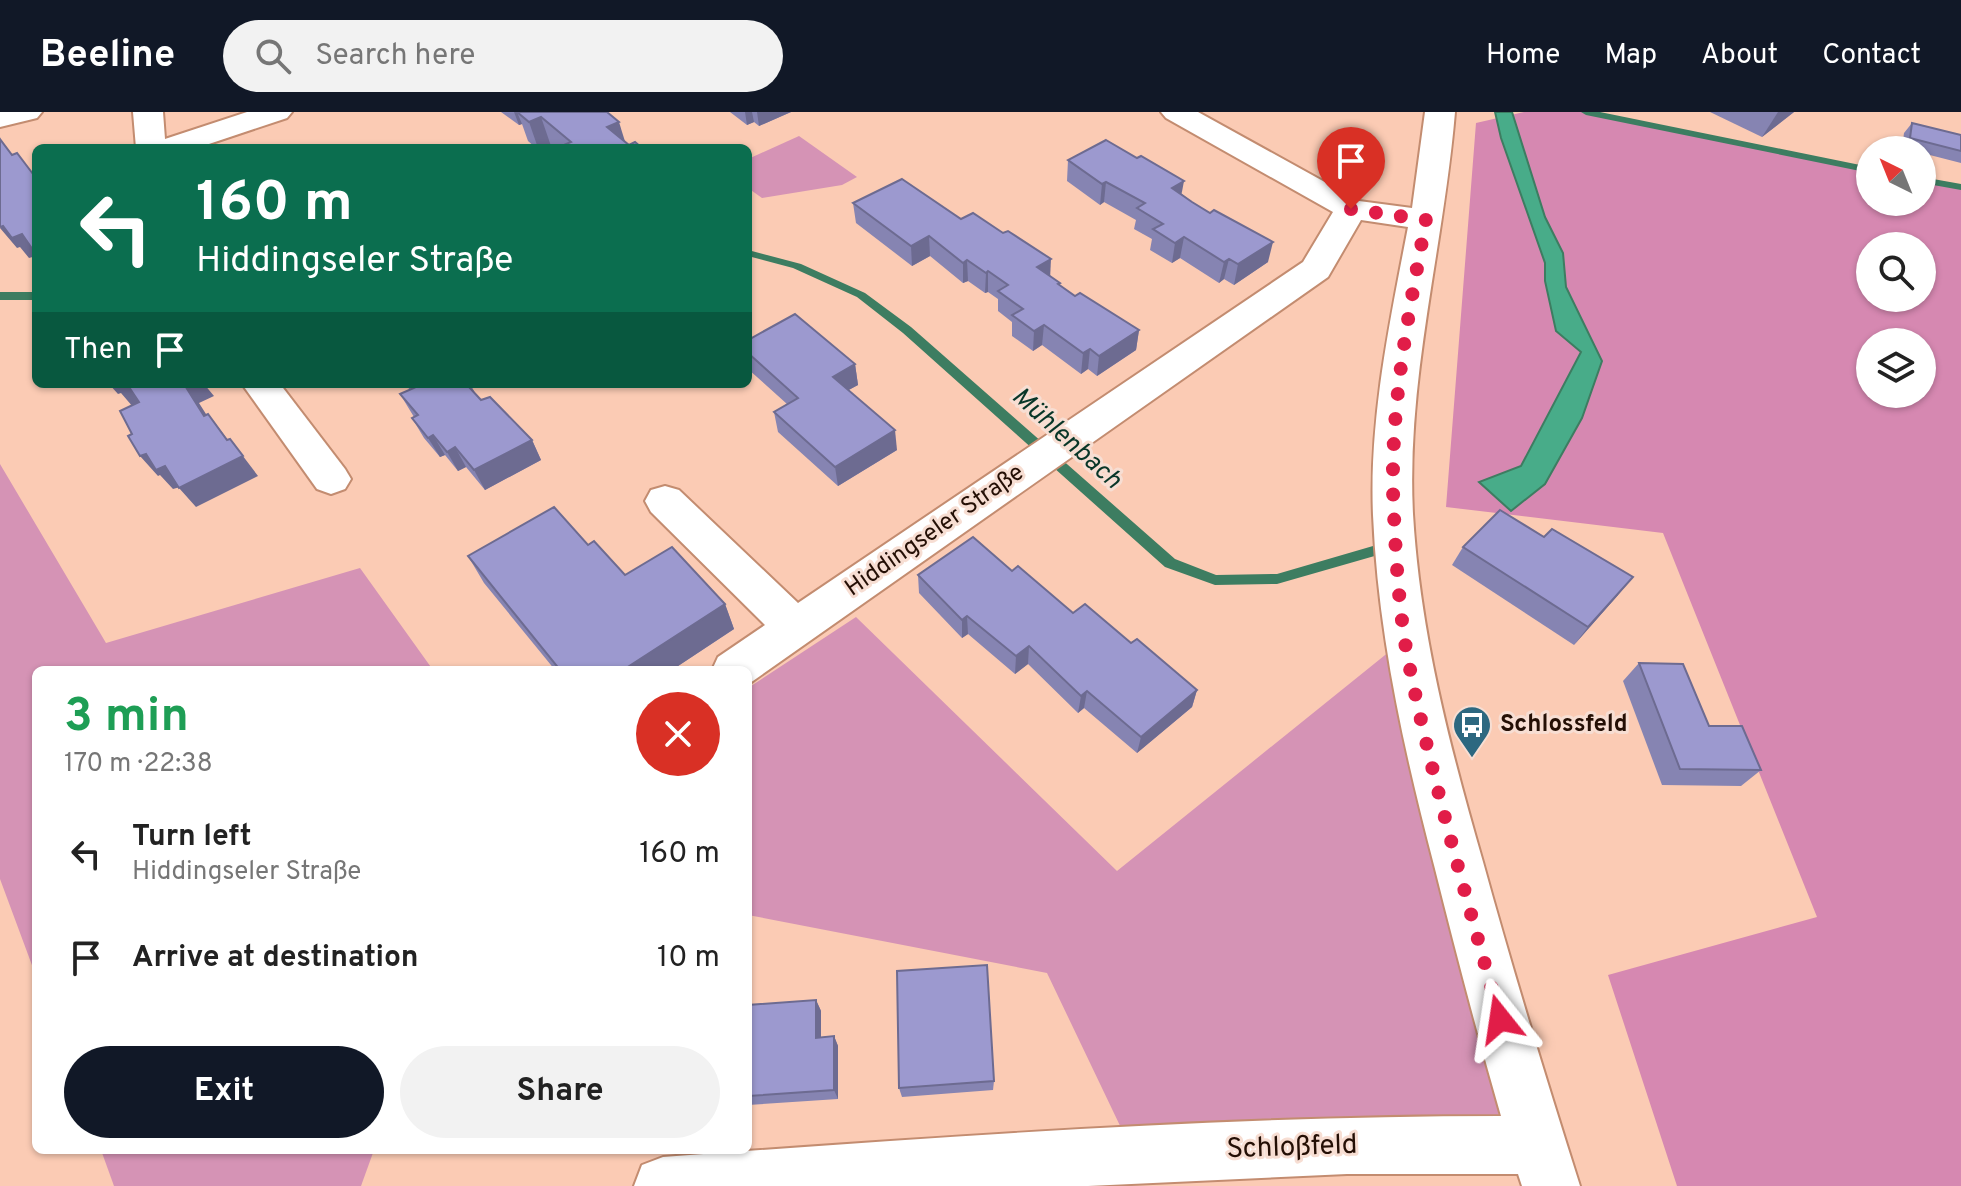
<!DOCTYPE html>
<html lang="en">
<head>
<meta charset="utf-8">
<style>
  :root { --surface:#fff; --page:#f2f2f2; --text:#222; --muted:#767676; --accent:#111827 }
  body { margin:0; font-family:Overpass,sans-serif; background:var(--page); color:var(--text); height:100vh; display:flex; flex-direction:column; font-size:30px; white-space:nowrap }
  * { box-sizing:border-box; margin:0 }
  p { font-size:26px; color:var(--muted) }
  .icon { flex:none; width:44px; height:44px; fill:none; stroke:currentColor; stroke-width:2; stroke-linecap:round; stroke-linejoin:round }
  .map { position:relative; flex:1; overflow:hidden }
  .sheet { position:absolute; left:32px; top:554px; width:720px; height:488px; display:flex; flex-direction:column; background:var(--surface); border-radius:12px; box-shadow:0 2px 6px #0004 }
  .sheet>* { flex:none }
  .hud { position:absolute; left:32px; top:32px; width:720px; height:244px; border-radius:12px; box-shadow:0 2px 6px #0004; background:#0b6e4f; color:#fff; overflow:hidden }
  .needle { width:52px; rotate:317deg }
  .tools { position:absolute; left:1856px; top:24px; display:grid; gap:16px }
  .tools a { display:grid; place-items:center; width:80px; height:80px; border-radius:50%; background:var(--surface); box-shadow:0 2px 6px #0004; font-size:40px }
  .pin { position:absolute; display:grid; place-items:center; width:68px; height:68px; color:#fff; margin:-82px -34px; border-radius:50% 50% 50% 0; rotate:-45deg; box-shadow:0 0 8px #0007 }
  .pin .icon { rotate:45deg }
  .me { position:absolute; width:88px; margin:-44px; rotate:345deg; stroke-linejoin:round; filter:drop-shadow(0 0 6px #0008) }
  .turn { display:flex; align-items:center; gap:28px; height:168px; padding:0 32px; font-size:36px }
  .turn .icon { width:104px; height:104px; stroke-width:2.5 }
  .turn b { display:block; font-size:56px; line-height:68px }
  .then { display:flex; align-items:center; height:76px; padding:0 32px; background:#0003; gap:16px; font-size:30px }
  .round { display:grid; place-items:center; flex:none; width:84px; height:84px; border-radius:42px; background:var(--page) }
  .headline { display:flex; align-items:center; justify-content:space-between; height:136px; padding:0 32px }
  h1 { font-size:48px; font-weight:700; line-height:60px; color:#1e9e55 }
  .action { display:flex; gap:16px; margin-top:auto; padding:16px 32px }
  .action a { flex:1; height:92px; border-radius:48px; background:var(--accent); color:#fff; font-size:32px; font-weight:700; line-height:92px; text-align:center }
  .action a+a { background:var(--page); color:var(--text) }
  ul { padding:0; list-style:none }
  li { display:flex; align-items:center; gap:24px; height:104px; padding:0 32px }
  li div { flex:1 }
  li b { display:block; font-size:30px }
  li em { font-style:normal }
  header { display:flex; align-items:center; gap:48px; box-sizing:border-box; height:112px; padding:0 40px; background:var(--accent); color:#fff }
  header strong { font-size:38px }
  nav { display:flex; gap:44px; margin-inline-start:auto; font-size:28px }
  .search { width:560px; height:72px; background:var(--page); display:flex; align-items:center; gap:20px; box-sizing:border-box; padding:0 28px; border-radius:44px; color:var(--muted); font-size:30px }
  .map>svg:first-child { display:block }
  .green { fill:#d593b5 }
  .forest { fill:#d688b1; fill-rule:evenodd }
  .water { fill:#48ac89; stroke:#3d7d61; stroke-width:2 }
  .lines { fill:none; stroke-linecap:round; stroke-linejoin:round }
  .stream { fill:#3d7d61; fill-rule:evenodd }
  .minor-casing { stroke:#c38c70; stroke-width:4 }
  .minor { fill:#fff; fill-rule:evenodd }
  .wall { fill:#8684b2 }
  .shaded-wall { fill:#6d6b91 }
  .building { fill:#9c99cf; stroke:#6d6b91; stroke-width:2 }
  .route { stroke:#e11d48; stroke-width:14; stroke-dasharray:0 25.2 }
  .labels { text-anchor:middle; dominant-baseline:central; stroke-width:6; stroke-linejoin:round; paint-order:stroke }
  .street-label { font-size:24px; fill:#240f05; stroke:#f7ded3 }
  .poi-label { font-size:24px; font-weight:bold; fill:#240f05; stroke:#f7ded3; text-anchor:start }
  .water-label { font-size:26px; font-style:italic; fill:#083628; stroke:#f7ded3 }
  .near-street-label { font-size:28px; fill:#240f05; stroke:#f7ded3 }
</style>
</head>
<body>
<header>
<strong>Beeline</strong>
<div class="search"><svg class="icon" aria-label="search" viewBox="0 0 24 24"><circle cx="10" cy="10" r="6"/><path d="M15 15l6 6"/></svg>Search here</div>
<nav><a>Home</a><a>Map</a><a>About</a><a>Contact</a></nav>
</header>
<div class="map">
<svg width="1961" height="1074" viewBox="0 0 1961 1074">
  <rect width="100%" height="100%" fill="#fbcbb4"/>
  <g class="green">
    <polygon points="799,24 857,65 842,73 762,86 748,76 748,47"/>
    <polygon points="0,352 106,531 360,456 433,558 36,558 36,864 0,767"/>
    <polygon points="856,505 1117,759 1400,531 1501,1013 1134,1043 1047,861 748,803 748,576"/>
    <polygon points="101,1038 374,1038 361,1074 114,1074"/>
  </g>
  <path class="forest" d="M1524,0h62l284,58v32h52v-21l39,8v997h-284l-69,-211 209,-58 -154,-384 -217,-26 30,-384zM1870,134h52v52h-52zM1870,230h52v52h-52z"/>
  <polygon class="water" points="1495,0 1512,0 1545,105 1563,141 1566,175 1602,249 1582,306 1545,372 1511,399 1479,370 1521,354 1581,240 1556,219 1545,169 1545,151 1501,26"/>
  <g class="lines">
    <g class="stream">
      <polygon points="1581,0 1600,0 1870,55 1870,61 1586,3"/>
      <polygon points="1922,65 1961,72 1961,78 1922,71"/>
      <polygon points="748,138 801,152 865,181 911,215 1175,447 1216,463 1277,462 1373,434 1380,439 1378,443 1277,472 1215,473 1165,455 903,221 857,185 793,156 748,144"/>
      <rect x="0" y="180" width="36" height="8"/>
    </g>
    <g class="minor-casing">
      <g id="minor">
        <polygon points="0,0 42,0 37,6 0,15"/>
        <polygon points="133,0 163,0 165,27 247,0 292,0 287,6 197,36 136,36"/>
        <path d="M1161,0h37l161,89 53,7 13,-96h30c-11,134 -49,266 -42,402 7,119 37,234 70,348 30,109 63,217 97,324h-58l-4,-12h-171l-259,12h-454l8,-21 21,-8c279,-20 558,-41 838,-41 -24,-83 -46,-167 -67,-251 -30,-115 -56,-231 -61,-350 -4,-97 17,-194 35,-288l-47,-7 -33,57 -578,406 -2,-13h-36l6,-13 47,-32 -114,-113 -6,-11 6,-11 14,-4 14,4 119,113 505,-341 30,-50 -167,-94z"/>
        <polygon points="242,272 280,272 345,357 351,367 345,377 331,382 317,377"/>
      </g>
    </g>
    <use href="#minor" class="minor"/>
  </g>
  <g class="wall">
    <polygon points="501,0 607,0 625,30 629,33 642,36 553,36 551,34 546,36 536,36 528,29 522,12 519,13"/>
    <polygon points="730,0 791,0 759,14 754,10 747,13"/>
    <polygon points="1710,0 1794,0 1762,25"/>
    <polygon points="1912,11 1961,23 1961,51 1922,41 1922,38 1908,38 1902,36 1904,21"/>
    <polygon points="1068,48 1182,82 1268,150 1234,173 1224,167 1219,171 1180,146 1172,151 1150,138 1152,127 1134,117 1136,108 1104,90 1100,93 1067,69"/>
    <polygon points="853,91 961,107 1050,164 1060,174 1075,184 1139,218 1136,238 1097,264 1088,257 1081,262 1042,233 1033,239 1012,224 1012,210 998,199 998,187 988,180 985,181 968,169 963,171 930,144 912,154 856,111"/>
    <polygon points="748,228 855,252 858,273 848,278 897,338 838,374 778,320 774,300 787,292 748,257"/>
    <polygon points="405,272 474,272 471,273 476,283 481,288 532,328 541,348 485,378 466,355 458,359 445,343 440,345 424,326 412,306 414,305 400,282 410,278"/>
    <polygon points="1544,425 1618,483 1574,533 1452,453 1463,435"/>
    <polygon points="588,433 625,463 725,492 734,517 672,558 555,558 484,471 468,444"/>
    <polygon points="1012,459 1073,501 1131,531 1197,578 1192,595 1137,641 1084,596 1078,601 1028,552 1015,562 968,522 962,526 919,481 918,463"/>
    <polygon points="1639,551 1709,614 1761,658 1741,674 1662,673 1623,569"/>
    <polygon points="816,888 821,899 821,925 834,924 838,934 838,987 748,993 748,893"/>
    <polygon points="994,969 993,978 902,985 899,976"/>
    <polygon points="398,1038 432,1038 408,1042"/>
  </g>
  <g class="shaded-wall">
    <polygon points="514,0 517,0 522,12 519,13"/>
    <polygon points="745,0 752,0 754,10 747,13"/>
    <polygon points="757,0 791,0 759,14"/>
    <polygon points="1778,0 1794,0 1762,25"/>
    <polygon points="541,5 551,34 546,36 538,36 529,10"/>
    <polygon points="619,10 627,36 607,15"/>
    <polygon points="1184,69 1180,90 1172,76"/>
    <polygon points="1106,70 1104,90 1100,93 1102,72"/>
    <polygon points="3,114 22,122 36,137 36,144 29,146 20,135 17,136 0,116"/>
    <polygon points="929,124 930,144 912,154 911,134"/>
    <polygon points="1184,125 1180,146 1172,151 1175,131"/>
    <polygon points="1273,130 1268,150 1234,173 1238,152"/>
    <polygon points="1051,147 1050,168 1037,155"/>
    <polygon points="1229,147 1224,167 1219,171 1224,150"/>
    <polygon points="967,148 968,169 963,171 963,151"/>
    <polygon points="988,159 988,180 985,181 986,161"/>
    <polygon points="1044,213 1042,233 1033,239 1034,219"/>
    <polygon points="1139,218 1136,238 1097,264 1099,244"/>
    <polygon points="1090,237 1088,257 1081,262 1083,241"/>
    <polygon points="855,252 858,273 836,285 833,265"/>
    <polygon points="109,272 127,272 143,290 133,295 121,281 118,282"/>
    <polygon points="184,272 204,272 214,284 199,291 220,324 204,304"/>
    <polygon points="208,302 241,345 230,327 258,364 196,395 179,376 180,375 173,377 160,363 158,364 140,344 146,342 165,354 227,328"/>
    <polygon points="895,318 897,338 838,374 835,355"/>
    <polygon points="433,323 445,343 440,345 428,326"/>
    <polygon points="532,328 541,348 485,378 474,358"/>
    <polygon points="455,335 466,355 458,359 447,340"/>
    <polygon points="1633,465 1618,483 1574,533 1588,515"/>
    <polygon points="725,492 734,517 672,558 623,558"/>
    <polygon points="967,504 968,522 962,526 962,508"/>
    <polygon points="1029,534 1028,552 1015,562 1016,544"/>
    <polygon points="1197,578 1192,595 1137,641 1141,625"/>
    <polygon points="1087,579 1084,596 1078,601 1081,584"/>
    <polygon points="816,888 821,899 821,936 816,926"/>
    <polygon points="834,924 838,934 838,987 834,978"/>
  </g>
  <g class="building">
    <polygon points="517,0 607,0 619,10 607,15 629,33 635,30 642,36 561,36 559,35 571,30 541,5 529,10"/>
    <polygon points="1912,11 1961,23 1961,39 1910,26"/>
    <polygon points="0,27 12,43 17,41 36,66 36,137 33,138 22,122 12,126 3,114 0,115"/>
    <polygon points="1106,28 1137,46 1141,44 1184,69 1172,76 1192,90 1210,101 1214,98 1273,130 1238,152 1229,147 1224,150 1184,125 1175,131 1153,117 1163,112 1137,96 1145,91 1106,70 1102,72 1068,48"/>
    <polygon points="902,67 961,107 973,101 1003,121 1008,119 1051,147 1037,155 1060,171 1058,172 1075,184 1080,181 1139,218 1099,244 1090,237 1083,241 1044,213 1034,219 1012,203 1023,197 998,179 1008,173 988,159 986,161 967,148 963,151 929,124 911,134 853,91"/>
    <polygon points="795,202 855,252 833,265 895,318 835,355 774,300 798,286 748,241 748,228"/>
    <polygon points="127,272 184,272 204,304 208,302 227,328 230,327 243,344 179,376 165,354 156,358 146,342 140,344 128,324 132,322 120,299 139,290"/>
    <polygon points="410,272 470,272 471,273 468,274 481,288 490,285 532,328 474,358 455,335 447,340 433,323 428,326 412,306 418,303 400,282 414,276"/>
    <polygon points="554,395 588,433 594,429 625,463 672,435 725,492 623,558 560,558 468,444"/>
    <polygon points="1500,398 1544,425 1552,417 1633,465 1588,515 1463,435"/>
    <polygon points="973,425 1012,459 1018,454 1073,501 1085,492 1131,531 1137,527 1197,578 1141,625 1087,579 1081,584 1029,534 1016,544 967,504 962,508 918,463"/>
    <polygon points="1639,551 1683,552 1709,614 1742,614 1761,658 1680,657"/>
    <polygon points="987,853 994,969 899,976 897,859"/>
    <polygon points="816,888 816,926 834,924 834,978 748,984 748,893"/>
  </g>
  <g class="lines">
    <path class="route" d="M1351,97l75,11c-18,97 -38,196 -32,295 2,45 5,94 13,139 24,123 60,244 93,365"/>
  </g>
  <defs>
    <g id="bus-pin" transform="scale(2)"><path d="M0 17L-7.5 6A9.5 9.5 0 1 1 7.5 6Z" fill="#2d6880" stroke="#f7ded3"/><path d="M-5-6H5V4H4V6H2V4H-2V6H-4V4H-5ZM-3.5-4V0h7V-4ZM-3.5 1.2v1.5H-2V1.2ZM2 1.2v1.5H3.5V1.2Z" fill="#fff"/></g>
  </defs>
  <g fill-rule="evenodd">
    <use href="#bus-pin" x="1472" y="613"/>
  </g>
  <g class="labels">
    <g class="street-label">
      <text transform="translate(935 419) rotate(-35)">Hiddingseler Straße</text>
    </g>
    <g class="poi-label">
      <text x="1500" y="613">Schlossfeld</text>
    </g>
    <g class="water-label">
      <text transform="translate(1066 327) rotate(42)">Mühlenbach</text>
    </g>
    <g class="near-street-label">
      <text transform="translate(1292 1036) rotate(-2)">Schloßfeld</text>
    </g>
  </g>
</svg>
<div class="tools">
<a><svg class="needle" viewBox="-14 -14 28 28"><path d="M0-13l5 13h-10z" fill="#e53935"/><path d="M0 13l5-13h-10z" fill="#767676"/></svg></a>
<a><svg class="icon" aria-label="search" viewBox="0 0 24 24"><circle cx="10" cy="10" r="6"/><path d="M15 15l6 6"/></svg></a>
<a><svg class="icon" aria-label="layers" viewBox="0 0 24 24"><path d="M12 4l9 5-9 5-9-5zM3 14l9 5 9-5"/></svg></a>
</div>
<div class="pin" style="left:1351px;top:97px;background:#d93025"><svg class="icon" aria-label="arrive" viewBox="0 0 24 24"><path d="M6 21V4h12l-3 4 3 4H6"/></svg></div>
<svg class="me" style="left:1500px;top:907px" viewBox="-20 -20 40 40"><path d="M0-17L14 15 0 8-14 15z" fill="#e11d48" stroke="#fff" stroke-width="4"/></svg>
<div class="hud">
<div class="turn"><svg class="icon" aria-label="left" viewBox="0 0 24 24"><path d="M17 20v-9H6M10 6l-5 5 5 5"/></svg><div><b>160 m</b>Hiddingseler Straße</div></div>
<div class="then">Then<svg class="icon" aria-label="arrive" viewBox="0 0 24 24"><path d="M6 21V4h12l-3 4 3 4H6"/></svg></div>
</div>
<section class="sheet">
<div class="headline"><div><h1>3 min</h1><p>170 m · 22:38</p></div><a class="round" style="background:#d93025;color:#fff"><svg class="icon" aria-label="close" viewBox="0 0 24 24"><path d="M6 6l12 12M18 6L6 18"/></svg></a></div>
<ul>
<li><svg class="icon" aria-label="left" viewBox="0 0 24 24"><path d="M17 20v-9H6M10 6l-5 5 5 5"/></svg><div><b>Turn left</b><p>Hiddingseler Straße</p></div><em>160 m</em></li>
<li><svg class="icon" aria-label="arrive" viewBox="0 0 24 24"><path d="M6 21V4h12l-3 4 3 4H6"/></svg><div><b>Arrive at destination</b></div><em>10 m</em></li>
</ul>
<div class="action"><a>Exit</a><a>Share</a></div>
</section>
</div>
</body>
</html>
